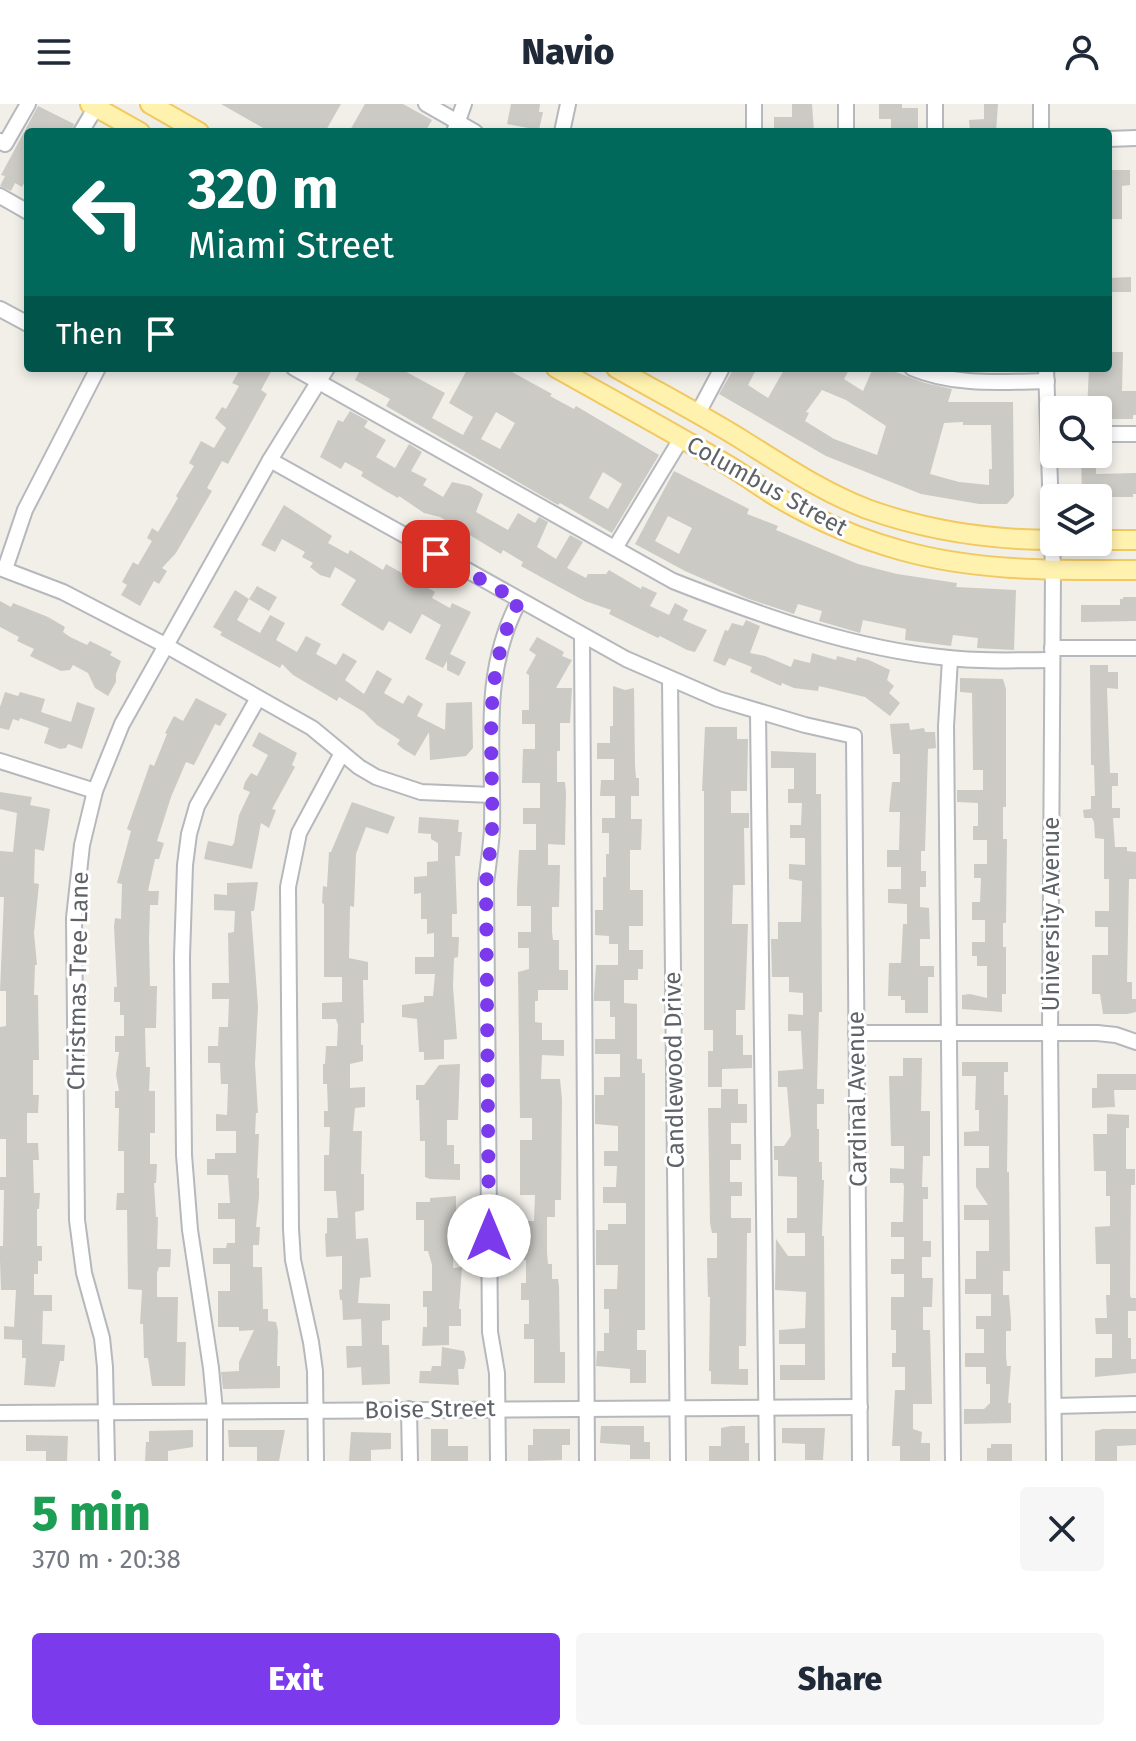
<!DOCTYPE html>
<html lang="en">
<head>
<meta charset="utf-8">
<style>
  :root { --surface:#fff; --page:#f6f6f7; --text:#1f2937; --muted:#747a83; --accent:#7c3aed }
  body { margin:0; font-family:"Fira Sans",sans-serif; background:var(--page); color:var(--text); height:100vh; display:flex; flex-direction:column; font-size:30px; white-space:nowrap }
  * { box-sizing:border-box; margin:0 }
  p { font-size:26px; color:var(--muted) }
  .icon { flex:none; width:44px; height:44px; fill:none; stroke:currentColor; stroke-width:2; stroke-linecap:round; stroke-linejoin:round }
  .map { position:relative; height:1357px; overflow:hidden }
  .side { display:flex; flex-direction:column; background:var(--surface); flex:1 }
  .side>* { flex:none }
  .hud { position:absolute; left:24px; top:24px; width:1088px; height:244px; border-radius:8px; box-shadow:0 4px 12px #0003; background:#00695c; color:#fff; overflow:hidden }
  .fabs { position:absolute; left:1040px; top:292px; display:grid; gap:16px }
  .fabs a { display:grid; place-items:center; width:72px; height:72px; border-radius:8px; background:var(--surface); box-shadow:0 4px 12px #0003; font-size:40px }
  .pin { position:absolute; display:grid; place-items:center; width:68px; height:68px; color:#fff; margin:-34px; border-radius:16px; box-shadow:0 4px 12px #0006 }
  .me { position:absolute; width:88px; margin:-44px; rotate:0deg; stroke-linejoin:round; filter:drop-shadow(0 0 6px #0008) }
  .turn { display:flex; align-items:center; gap:28px; height:168px; padding:0 32px; font-size:36px }
  .turn .icon { width:104px; height:104px; stroke-width:2.5 }
  .turn b { display:block; font-size:56px; line-height:68px }
  .then { display:flex; align-items:center; height:76px; padding:0 32px; background:#0003; gap:16px; font-size:30px }
  .round { display:grid; place-items:center; flex:none; width:84px; height:84px; border-radius:8px; background:var(--page) }
  .head { display:flex; align-items:center; justify-content:space-between; height:136px; padding:0 32px }
  h1 { font-size:48px; font-weight:800; line-height:60px; color:#1e9e55 }
  .cta { display:flex; gap:16px; margin-top:auto; padding:16px 32px }
  .cta a { flex:1; height:92px; border-radius:8px; background:var(--accent); color:#fff; font-size:32px; font-weight:800; line-height:92px; text-align:center }
  .cta a+a { background:var(--page); color:var(--text) }
  header { display:flex; justify-content:space-between; align-items:center; height:104px; padding:0 32px; background:var(--surface); font-size:36px; font-weight:800 }
  .map>svg:first-child { display:block }
  .building { fill:#cccac5; fill-rule:evenodd }
  .lines { fill:none; stroke-linecap:round; stroke-linejoin:round }
  .minor-casing { stroke:#b5b8bc; stroke-width:18 }
  .major-casing { stroke:#f2c960; stroke-width:22 }
  .minor { stroke:#fff; stroke-width:14 }
  .major { stroke:#fff2af; stroke-width:18 }
  .route { stroke:#7c3aed; stroke-width:14; stroke-dasharray:0 25.2 }
  .labels { text-anchor:middle; dominant-baseline:central; stroke-width:6; stroke-linejoin:round; paint-order:stroke }
  .street-label { font-size:24px; fill:#5f6368; stroke:#fff }
</style>
</head>
<body>
<header><svg class="icon" aria-label="menu" viewBox="0 0 24 24"><path d="M4 6h16M4 12h16M4 18h16"/></svg>Navio<svg class="icon" aria-label="person" viewBox="0 0 24 24"><circle cx="12" cy="8" r="4"/><path d="M4 21q1-7 8-7t8 7"/></svg></header>
<div class="map">
<svg width="1136" height="1357" viewBox="0 0 1136 1357">
  <rect width="100%" height="100%" fill="#f1efe8"/>
  <g class="building">
    <polygon points="221,0 341,0 325,28 270,28"/>
    <polygon points="365,0 403,0 432,16 425,28 349,28"/>
    <polygon points="511,0 540,0 539,8 543,8 539,26 507,20"/>
    <polygon points="792,0 812,0 814,28 774,28 774,13 792,13"/>
    <polygon points="879,0 902,0 902,4 918,4 918,28 891,28 891,15 879,15"/>
    <polygon points="984,0 998,0 996,28 970,28 969,16 984,15"/>
    <polygon points="38,2 74,20 71,28 28,28 28,72 22,83 15,79 11,87 0,82 5,72 1,71"/>
    <polygon points="1108,66 1130,66 1130,81 1122,82 1122,115 1108,115"/>
    <polygon points="1131,173 1131,188 1108,188 1108,174"/>
    <polygon points="1108,248 1123,248 1122,287 1136,287 1136,311 1133,311 1133,315 1098,315 1098,306 1087,306 1089,264 1108,264"/>
    <polygon points="241,264 273,264 261,286 267,290 228,360 222,357 207,384 212,387 176,449 162,464 167,467 159,480 154,477 140,502 121,491 127,481 122,478 133,458 138,461 152,437 147,434 152,424 158,428 178,394 176,392 194,362 189,359 201,337 214,344 226,324 215,314 222,303 226,305 239,282 232,279"/>
    <path d="M361,264h38l46,25 -13,25 31,17 10,-18 -24,-14 19,-35h37l47,26 -2,2 24,13 2,-3 83,49 -47,78 -52,-30 -2,2 -172,-99 4,-7 -35,-19zM496,308l19,11 -15,26 -19,-10zM603,368l19,12 -14,25 -19,-11z"/>
    <path d="M734,264h23l-9,17 20,13 17,-30h65l-6,11 19,12 10,-23h12l40,15 27,6 -4,13h65l1,94 -7,8h-28l-58,-10 -95,-38 -107,-62zM822,286l24,10 40,26 -9,29 -43,-16 -29,-18 4,-8 -3,-1zM963,318v3h28l1,44h-3v16l-30,-3 -29,-8 14,-51z"/>
    <polygon points="350,307 368,317 364,323 386,336 376,353 395,364 409,340 422,348 411,367 427,375 423,381 443,393 452,378 470,382 483,390 476,408 508,426 518,409 535,419 539,413 548,418 537,443 556,455 570,431 583,438 567,464 586,474 588,470 606,470 609,466 641,485 642,482 657,489 650,502 669,511 675,499 688,506 683,516 707,526 695,548 687,546 660,532 658,534 609,510 611,506 585,497 559,483 521,462 523,458 503,446 501,450 440,413 424,409 399,392 398,394 384,386 361,372 363,368 345,358 341,365 320,353 338,316 343,318"/>
    <polygon points="1081,350 1096,350 1096,370 1136,369 1136,390 1133,390 1133,393 1082,393"/>
    <path d="M674,367l75,38 -2,5 31,12 -2,4 82,34 39,10 60,9 -1,4 60,3 -2,60 -37,-2 1,-10 -25,-3 -2,11 -46,-6 1,-11 -43,-9 -3,13 -41,-12 3,-10 -24,-7 -4,10 -45,-15 -64,-28 -50,-27zM668,412l24,12 -13,26 -24,-13z"/>
    <polygon points="284,401 332,432 328,439 348,450 350,446 383,466 386,460 435,488 432,494 450,504 452,499 471,508 450,550 466,558 459,572 447,566 447,557 443,564 425,555 441,521 422,510 411,530 389,517 383,527 341,501 356,476 335,463 330,474 320,471 310,463 313,459 302,453 305,448 282,435 275,448 261,441"/>
    <polygon points="257,482 277,493 269,507 249,495"/>
    <polygon points="235,486 249,495 237,516 260,529 270,511 285,519 276,536 297,548 306,532 321,540 316,550 336,561 343,549 357,557 345,576 364,590 377,566 392,575 384,589 403,600 408,591 423,600 417,612 445,626 446,599 472,598 473,644 466,652 430,656 429,628 415,652 403,645 397,640 400,636 377,621 364,608 339,593 337,597 293,571 282,560 280,564 220,531 222,528 213,523"/>
    <polygon points="1123,493 1136,493 1136,517 1081,518 1081,501 1120,501 1120,495 1123,495"/>
    <polygon points="0,497 11,503 13,499 48,513 65,523 63,528 70,533 87,541 90,537 112,548 110,551 121,557 116,570 116,578 108,592 95,584 88,569 73,561 70,566 61,567 30,552 34,545 17,537 19,533 0,523"/>
    <polygon points="746,516 760,522 750,549 765,552 791,563 794,555 810,559 812,549 836,556 837,552 856,557 857,553 869,556 890,566 887,576 894,582 889,589 900,599 890,612 865,593 819,582 818,587 794,584 782,579 781,582 750,568 752,563 729,554 725,562 713,557 725,526 728,527 732,519 743,522"/>
    <polygon points="537,533 564,548 562,552 572,556 556,584 572,584 570,619 560,619 560,647 557,647 557,678 565,678 566,688 565,741 548,740 548,761 560,761 559,803 552,803 552,828 553,836 559,836 559,866 568,866 568,886 538,886 538,897 535,897 535,918 542,919 542,936 564,936 564,952 542,951 541,975 560,975 562,995 561,1096 555,1096 555,1113 547,1113 547,1148 548,1160 552,1160 552,1175 558,1175 559,1183 560,1248 565,1248 565,1279 534,1279 534,1235 524,1235 524,1220 529,1220 529,1196 521,1196 521,1179 526,1179 526,1156 523,1156 520,1117 534,1117 535,1091 520,1091 520,1036 532,1036 532,1014 520,1014 518,868 529,865 529,844 518,844 518,828 531,828 531,802 517,802 517,786 519,746 536,746 536,720 523,720 523,704 540,704 540,679 522,679 523,645 535,645 535,620 522,620 522,606 529,606 529,571 526,569 536,551 529,546"/>
    <polygon points="1090,561 1108,561 1108,568 1118,568 1118,585 1107,584 1110,669 1118,669 1118,682 1112,682 1112,704 1120,704 1120,714 1113,714 1115,743 1127,743 1127,747 1136,748 1136,775 1129,775 1127,878 1132,878 1132,895 1136,895 1136,908 1127,910 1103,910 1100,890 1092,890 1092,851 1108,851 1108,823 1095,823 1095,807 1109,807 1109,775 1104,775 1104,735 1095,734 1094,718 1092,714 1084,714 1083,706 1091,705 1091,692 1095,692 1094,661 1091,661"/>
    <polygon points="960,574 1003,575 1006,585 1006,703 1003,703 1003,735 1007,735 1006,819 1003,819 1003,843 1006,843 1006,890 1002,890 1002,908 962,905 962,891 970,890 987,894 987,862 977,862 977,852 972,852 972,838 985,838 985,816 972,816 972,798 980,798 981,774 974,774 974,760 987,760 987,736 973,736 973,722 978,722 978,699 957,698 957,686 983,686 983,666 973,666 972,589 960,588"/>
    <polygon points="613,582 625,586 634,584 635,661 636,674 639,674 639,692 631,692 631,715 642,715 641,746 630,746 630,786 643,786 643,822 629,822 629,846 643,846 643,865 638,865 638,876 624,876 624,899 637,900 637,955 642,955 642,969 645,969 645,1226 637,1226 637,1246 646,1246 646,1279 630,1279 630,1265 596,1262 597,1247 604,1247 604,1229 609,1229 609,1205 604,1205 604,1185 617,1185 618,1161 596,1161 596,1126 608,1126 608,1120 626,1120 626,1099 603,1099 603,1083 616,1083 617,1062 604,1062 604,1047 618,1047 618,1022 595,1020 595,991 604,991 604,973 620,973 620,950 595,950 595,935 615,935 615,913 610,913 610,897 594,897 594,891 596,861 618,861 618,840 609,840 609,832 595,831 595,806 603,806 603,773 606,773 606,750 609,750 609,729 602,729 602,714 615,714 615,692 600,692 601,676 614,676 614,655 597,655 597,639 610,639 610,622 613,622"/>
    <polygon points="5,588 18,592 20,588 45,595 41,608 71,618 77,598 95,604 82,645 68,640 66,644 60,645 44,639 49,624 20,614 19,617 13,615 9,626 0,624 0,603"/>
    <polygon points="196,594 227,610 220,622 215,620 194,661 186,658 171,693 157,737 164,739 159,755 155,755 148,787 159,787 158,801 150,801 149,836 150,882 157,882 156,924 145,924 146,963 150,963 149,987 155,987 155,1029 150,1029 150,1060 157,1060 156,1079 154,1079 156,1113 158,1113 157,1145 171,1145 170,1163 159,1163 157,1169 157,1193 178,1193 177,1238 186,1238 185,1282 152,1282 148,1254 144,1254 143,1220 140,1220 142,1186 128,1185 127,1106 116,1106 117,1089 124,1089 124,1047 118,1047 119,1004 115,1004 115,987 119,987 116,971 119,948 115,948 115,932 124,932 124,911 120,911 120,898 114,898 114,883 117,883 114,822 115,814 121,815 122,780 117,779 131,727 127,725 150,660 154,662 167,630 165,629 174,612 183,617"/>
    <polygon points="909,619 910,626 924,624 925,628 935,628 936,644 928,645 925,747 921,747 921,767 926,767 926,783 920,783 920,803 929,804 930,835 920,835 920,862 934,862 934,873 928,873 928,909 905,909 905,896 901,896 901,892 888,892 889,859 901,859 903,820 907,820 907,800 888,799 888,785 901,785 901,763 887,763 887,746 899,746 900,708 889,708 892,678 900,678 900,650 893,650 890,620"/>
    <polygon points="705,623 737,623 737,635 748,635 747,687 731,687 731,709 749,709 749,724 744,724 745,781 733,781 732,820 748,820 745,906 736,906 736,931 743,931 743,951 752,951 752,964 722,965 722,983 708,983 708,947 713,947 713,926 704,926 704,687 702,687"/>
    <polygon points="259,628 297,649 292,661 295,663 272,705 276,706 269,724 261,719 252,765 204,755 208,737 232,742 234,739 239,711 250,688 243,685 245,678 251,669 257,672 268,651 252,642"/>
    <polygon points="771,647 816,649 816,690 821,690 822,908 819,908 817,985 824,985 824,1000 817,1000 817,1025 819,1025 819,1058 822,1058 822,1076 824,1076 822,1132 824,1132 825,1276 780,1276 780,1261 805,1261 805,1240 779,1240 779,1226 805,1224 806,1188 775,1186 776,1135 788,1152 805,1152 805,1129 787,1129 787,1114 797,1114 797,1073 778,1072 778,1056 774,1056 774,1042 784,1042 791,1032 787,983 778,983 778,967 803,965 801,927 788,927 788,910 803,911 803,889 789,888 789,873 772,873 771,835 778,835 778,818 801,818 802,777 789,775 789,760 805,761 805,734 790,734 790,721 801,721 802,699 788,699 788,685 794,685 794,664 771,664"/>
    <polygon points="0,688 32,693 30,701 50,705 44,747 35,745 34,779 39,780 34,829 37,861 35,861 34,891 38,891 39,956 33,956 33,991 39,991 38,1009 27,1009 27,1039 38,1039 39,1056 33,1056 34,1089 40,1089 39,1105 37,1105 37,1142 42,1142 42,1157 38,1157 38,1170 34,1170 34,1191 52,1191 52,1207 43,1207 42,1240 65,1241 64,1257 60,1257 55,1283 24,1281 26,1254 22,1254 22,1236 4,1235 4,1222 14,1223 16,1186 1,1186 0,1156 0,1142 3,1142 4,1086 0,1086 0,1073 6,1073 6,1035 0,1035 0,923 6,922 6,887 0,887 4,793 0,793 0,747 13,748 17,709 0,705"/>
    <polygon points="352,698 395,713 388,730 366,723 356,750 354,803 350,802 349,854 368,858 368,876 363,876 364,919 361,919 361,941 363,941 363,957 350,960 350,984 365,983 365,1003 355,1004 353,1027 362,1027 361,1070 364,1070 364,1106 355,1108 356,1135 368,1134 371,1173 360,1174 358,1199 390,1200 390,1216 382,1217 382,1241 389,1241 390,1280 362,1281 361,1263 347,1264 346,1242 362,1242 361,1215 343,1216 342,1196 340,1196 339,1186 342,1185 342,1152 326,1153 325,1130 327,1129 327,1114 338,1114 336,1087 324,1087 324,1051 329,1051 330,1023 324,1023 324,1007 328,1007 327,980 323,980 323,960 325,960 326,942 337,942 338,921 336,915 322,915 322,899 342,898 342,873 324,873 324,800 322,799 323,782 327,783 329,748 331,748"/>
    <polygon points="419,713 459,716 458,728 462,728 460,752 455,752 457,810 452,810 452,833 459,833 458,853 454,854 453,883 457,935 444,936 444,955 424,956 424,948 419,948 417,915 402,913 402,901 424,898 424,892 433,892 435,870 415,870 415,853 434,853 434,829 427,830 427,815 421,815 421,789 414,790 414,773 427,772 427,758 438,757 438,739 431,735 431,730 418,729"/>
    <polygon points="258,778 254,807 251,807 258,903 255,960 258,1009 256,1009 255,1030 259,1030 257,1074 259,1074 259,1093 256,1123 260,1123 259,1141 253,1141 253,1163 262,1163 263,1205 268,1205 268,1217 276,1218 278,1227 277,1262 280,1262 280,1284 223,1285 221,1268 239,1267 239,1258 254,1226 239,1227 239,1223 218,1223 218,1187 230,1187 230,1160 213,1160 213,1144 226,1144 227,1139 235,1139 235,1115 218,1115 218,1099 230,1099 228,1071 207,1071 207,1055 215,1055 215,1049 236,1049 236,1027 216,1027 216,1010 227,1011 228,980 221,980 220,959 208,959 208,942 218,942 219,923 228,923 229,895 212,895 212,879 229,879 228,829 234,828 235,807 214,806 214,790 227,791 227,779"/>
    <polygon points="903,954 922,954 921,1007 930,1007 930,1052 923,1052 922,1083 928,1083 928,1095 923,1095 923,1137 931,1137 931,1153 922,1153 922,1174 933,1174 932,1203 923,1203 923,1226 930,1226 932,1300 913,1300 913,1325 922,1328 921,1339 930,1339 930,1357 900,1357 900,1342 892,1342 895,1286 905,1286 905,1263 892,1263 892,1249 896,1249 896,1226 891,1226 891,1193 904,1193 904,1170 891,1170 891,1155 904,1155 904,1133 891,1133 891,1118 903,1118 904,1082 903,1079 890,1079 890,1064 904,1065 904,1042 891,1042 889,972 903,972"/>
    <polygon points="962,958 1008,958 1008,968 1004,968 1004,991 1008,991 1007,1068 1009,1068 1010,1167 1003,1167 1003,1191 1009,1191 1011,1216 1011,1227 1006,1227 1006,1252 1007,1262 1011,1262 1008,1299 1011,1299 1011,1319 964,1320 964,1305 984,1305 990,1299 990,1280 986,1280 986,1263 965,1263 965,1249 984,1249 984,1225 976,1225 976,1212 991,1212 991,1190 965,1190 965,1175 976,1175 976,1147 989,1147 989,1116 964,1116 964,1101 988,1101 976,1083 976,1064 989,1064 989,1042 964,1042 964,1028 979,1027 979,1006 975,1006 976,972 962,972"/>
    <polygon points="460,960 458,1016 447,1016 447,1041 454,1041 454,1060 460,1060 460,1076 430,1075 425,1073 425,1037 420,1037 419,996 416,996 416,981 424,981 439,961"/>
    <polygon points="1097,970 1136,970 1136,986 1114,986 1115,1003 1092,1004 1092,984 1097,984"/>
    <polygon points="721,985 738,985 738,1000 747,1000 747,1019 731,1019 731,1040 741,1040 741,1056 730,1056 730,1078 742,1078 742,1092 731,1092 731,1114 751,1114 751,1129 747,1129 746,1242 739,1242 739,1265 748,1265 748,1281 711,1280 711,1267 709,1267 710,1193 708,1193 707,1154 717,1154 717,1129 712,1129 710,1119 708,1004 721,1004"/>
    <polygon points="1107,1010 1129,1011 1129,1024 1126,1024 1126,1065 1135,1065 1135,1081 1131,1081 1130,1190 1131,1194 1136,1194 1136,1207 1128,1207 1128,1234 1131,1234 1131,1255 1136,1255 1136,1269 1095,1273 1095,1254 1112,1254 1112,1230 1096,1230 1095,1214 1107,1214 1106,1191 1110,1191 1110,1160 1096,1160 1095,1123 1110,1122 1110,1092 1106,1092 1106,1067 1094,1067 1093,1030 1107,1030"/>
    <polygon points="456,1092 456,1121 460,1121 460,1136 454,1136 453,1164 462,1163 459,1205 461,1205 461,1222 449,1222 449,1241 422,1242 423,1223 427,1223 427,1203 423,1203 423,1187 432,1187 432,1161 428,1147 424,1147 424,1116 416,1116 416,1098 430,1098 430,1094"/>
    <polygon points="442,1243 464,1247 466,1255 464,1265 458,1265 459,1281 419,1279 420,1267 431,1267 432,1262 441,1262"/>
    <polygon points="601,1322 644,1322 644,1338 650,1338 650,1355 630,1355 630,1341 600,1339"/>
    <polygon points="731,1322 745,1322 745,1339 749,1339 749,1357 709,1357 709,1342 721,1342 721,1324"/>
    <polygon points="782,1324 825,1324 823,1356 805,1356 805,1340 782,1339"/>
    <polygon points="431,1325 448,1325 448,1342 468,1342 468,1357 431,1357"/>
    <polygon points="533,1325 570,1325 570,1341 562,1341 562,1356 528,1357 528,1341 533,1341"/>
    <polygon points="1103,1325 1136,1325 1136,1341 1117,1342 1117,1357 1095,1357 1095,1327"/>
    <polygon points="193,1326 193,1343 168,1347 168,1357 145,1357 146,1338 149,1338 149,1327"/>
    <polygon points="228,1326 285,1326 279,1357 257,1357 257,1343 229,1343"/>
    <polygon points="351,1328 391,1329 391,1345 371,1346 371,1357 349,1357"/>
    <polygon points="26,1331 68,1332 67,1357 46,1357 46,1347 26,1347"/>
    <polygon points="991,1340 1012,1340 1012,1357 987,1357 987,1344 991,1344"/>
  </g>
  <g class="lines">
    <g class="minor-casing">
      <g id="minor">
        <polyline points="426,0 475,28"/>
        <polyline points="846,0 846,28"/>
        <polyline points="935,0 935,28"/>
        <polyline points="1041,0 1041,28"/>
        <polyline points="81,28 96,3"/>
        <polyline points="454,28 464,0"/>
        <polyline points="562,28 568,0"/>
        <polyline points="754,28 754,0"/>
        <polyline points="1108,35 1136,34"/>
        <polyline points="0,37 5,40 28,0"/>
        <polyline points="0,92 28,108"/>
        <polyline points="0,205 28,220"/>
        <path d="M294,264l379,213c89,35 180,68 276,77 34,4 69,2 103,2"/>
        <path d="M912,264c42,18 90,14 135,13"/>
        <polyline points="1046,264 1053,466 1050,930 1054,1357"/>
        <polyline points="697,311 722,264"/>
        <polyline points="1098,330 1136,330"/>
        <polyline points="270,356 626,555 718,595 805,621 854,632 860,1357"/>
        <polyline points="615,444 681,335"/>
        <polyline points="0,464 63,488 165,541 312,624 359,663 376,673 421,688 492,691"/>
        <polyline points="5,465 25,406 98,264"/>
        <polyline points="582,532 587,1357"/>
        <polyline points="1052,544 1136,544"/>
        <polyline points="950,555 946,622 953,1357"/>
        <polyline points="670,575 678,1357"/>
        <polyline points="758,608 767,1357"/>
        <polyline points="0,657 95,687"/>
        <polyline points="856,929 1097,929 1116,931 1136,938"/>
        <polyline points="1054,1302 1136,1300"/>
        <polyline points="409,1305 410,1357"/>
        <polyline points="0,1309 860,1303"/>
        <polyline points="107,1357 105,1263 102,1234 84,1169 77,1116 74,814 82,741 95,687 122,620 270,356 327,264"/>
        <polyline points="215,1357 215,1307 211,1264 190,1126 184,1051 182,853 185,761 189,730 197,702 258,594"/>
        <polyline points="316,1357 315,1267 311,1238 293,1156 291,1125 288,783 299,729 342,649"/>
        <path d="M498,1357l-1,-88 -7,-41 -4,-448c2,-18 5,-37 6,-55 2,-80 -12,-154 27,-228"/>
      </g>
    </g>
    <g class="major-casing">
      <g id="major">
        <polyline points="90,0 140,28"/>
        <polyline points="150,0 199,28"/>
        <path d="M556,264c57,32 114,63 170,96 17,10 34,23 51,33 39,23 80,41 123,53 77,22 157,20 236,20"/>
        <path d="M616,264c42,24 86,47 128,73 40,25 79,51 123,68 61,22 123,31 187,31"/>
        <polyline points="1098,436 1136,436"/>
      </g>
    </g>
    <use href="#minor" class="minor"/>
    <use href="#major" class="major"/>
  </g>
  <g class="lines">
    <path class="route" d="M436,450l83,47c-39,76 -25,146 -27,228 -1,18 -4,37 -6,55l3,352"/>
  </g>
  <g class="labels">
    <g class="street-label">
      <text transform="translate(767 382) rotate(29)">Columbus Street</text>
      <text transform="translate(1051 810) rotate(-90)">University Avenue</text>
      <text transform="translate(78 877) rotate(-89)">Christmas Tree Lane</text>
      <text transform="translate(674 966) rotate(-91)">Candlewood Drive</text>
      <text transform="translate(857 995) rotate(-91)">Cardinal Avenue</text>
      <text transform="translate(430 1305) rotate(-1)">Boise Street</text>
    </g>
  </g>
</svg>
<div class="fabs">
<a><svg class="icon" aria-label="search" viewBox="0 0 24 24"><circle cx="10" cy="10" r="6"/><path d="M15 15l6 6"/></svg></a>
<a><svg class="icon" aria-label="layers" viewBox="0 0 24 24"><path d="M12 4l9 5-9 5-9-5zM3 14l9 5 9-5"/></svg></a>
</div>
<div class="pin" style="left:436px;top:450px;background:#d93025"><svg class="icon" aria-label="arrive" viewBox="0 0 24 24"><path d="M6 21V4h12l-3 4 3 4H6"/></svg></div>
<svg class="me" style="left:489px;top:1132px" viewBox="-20 -20 40 40"><circle r="19" fill="#fff"/><path d="M0-13L10 11 0 6-10 11z" fill="#7c3aed"/></svg>
<div class="hud">
<div class="turn"><svg class="icon" aria-label="left" viewBox="0 0 24 24"><path d="M17 20v-9H6M10 6l-5 5 5 5"/></svg><div><b>320 m</b>Miami Street</div></div>
<div class="then">Then<svg class="icon" aria-label="arrive" viewBox="0 0 24 24"><path d="M6 21V4h12l-3 4 3 4H6"/></svg></div>
</div>
</div>
<section class="side">
<div class="head"><div><h1>5 min</h1><p>370 m · 20:38</p></div><a class="round"><svg class="icon" aria-label="close" viewBox="0 0 24 24"><path d="M6 6l12 12M18 6L6 18"/></svg></a></div>
<div class="cta"><a>Exit</a><a>Share</a></div>
</section>
</body>
</html>
